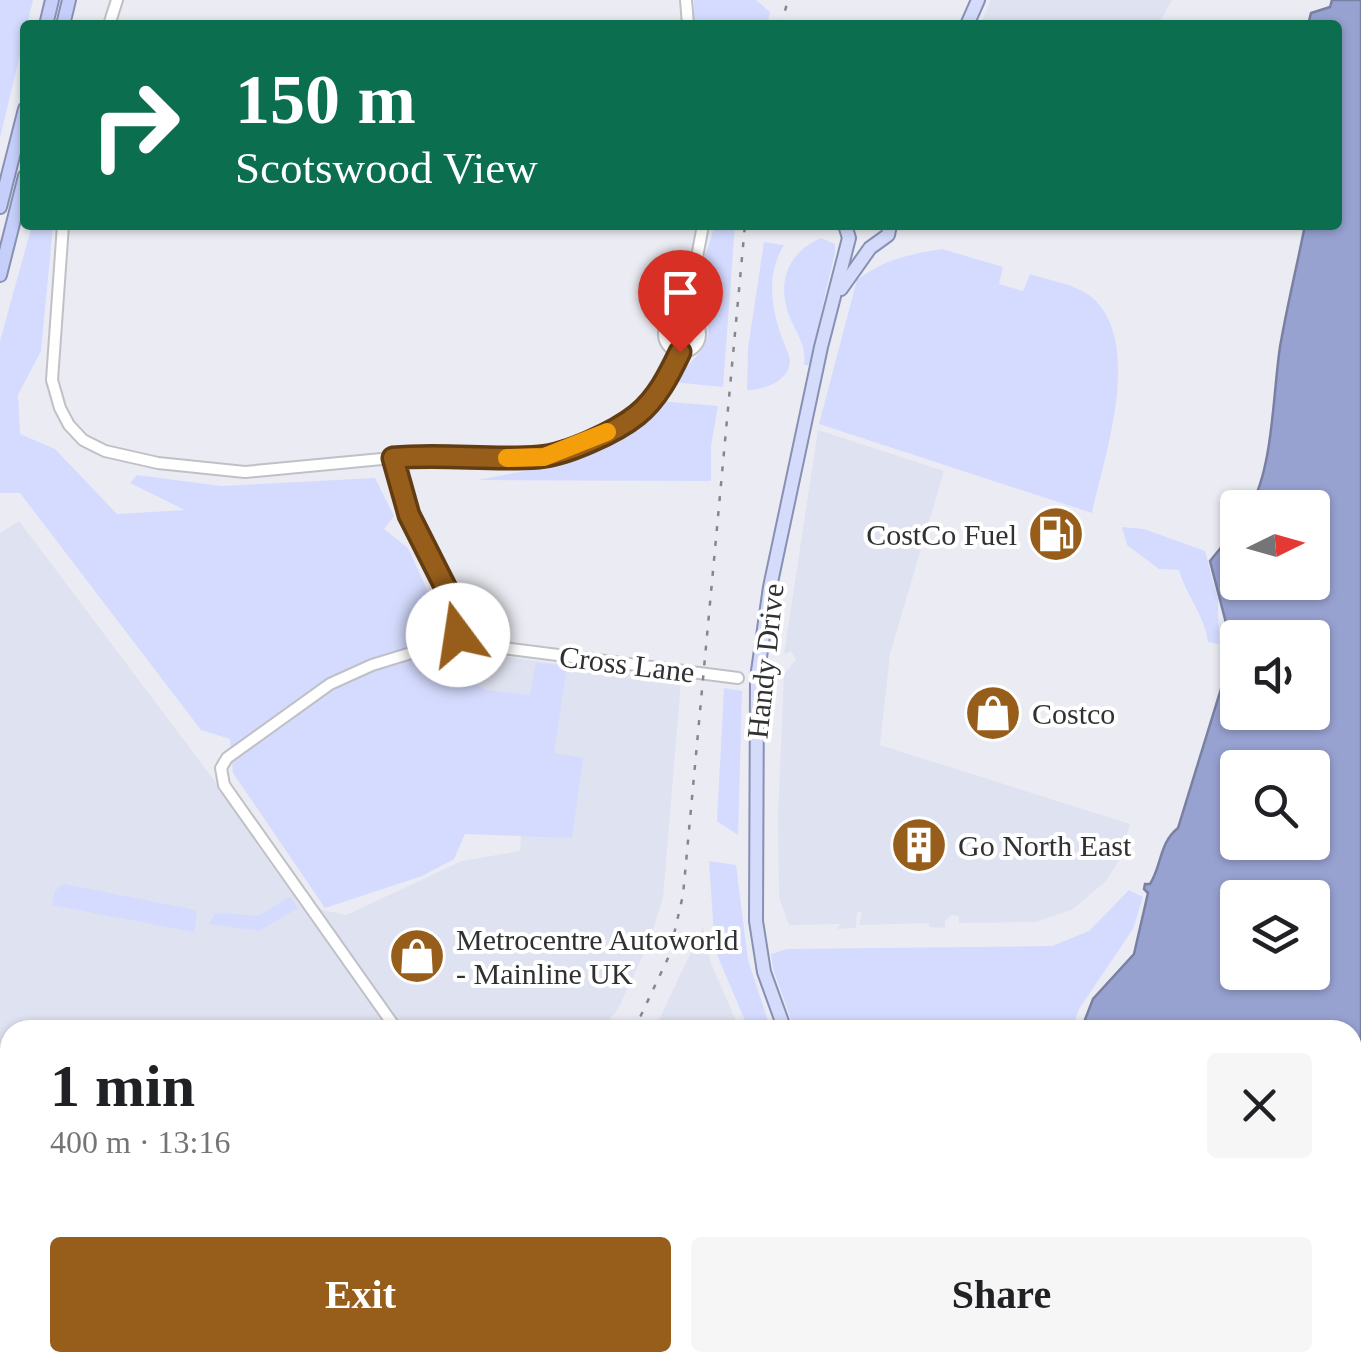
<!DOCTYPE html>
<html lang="en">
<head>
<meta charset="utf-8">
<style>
  :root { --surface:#fff; --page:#f6f6f6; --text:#202124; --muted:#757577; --accent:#975e1b }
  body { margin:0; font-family:Georgia,serif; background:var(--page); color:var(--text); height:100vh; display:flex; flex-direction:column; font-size:38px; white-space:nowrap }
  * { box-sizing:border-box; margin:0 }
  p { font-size:32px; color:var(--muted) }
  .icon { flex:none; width:55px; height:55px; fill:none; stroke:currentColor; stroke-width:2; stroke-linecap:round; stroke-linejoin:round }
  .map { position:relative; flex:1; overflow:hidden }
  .panel { position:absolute; left:0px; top:1020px; width:1362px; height:352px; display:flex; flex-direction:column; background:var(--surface); border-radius:30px 30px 0 0; box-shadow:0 2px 8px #0004 }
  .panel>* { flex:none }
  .top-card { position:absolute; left:20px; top:20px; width:1322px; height:210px; border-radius:10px; box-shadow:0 2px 8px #0004; background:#0b6e4f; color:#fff; overflow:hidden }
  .needle { width:65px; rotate:85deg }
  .fabs { position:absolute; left:1220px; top:490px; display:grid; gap:20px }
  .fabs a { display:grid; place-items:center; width:110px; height:110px; border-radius:10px; background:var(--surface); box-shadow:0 2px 8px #0004; font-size:50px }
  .pin { position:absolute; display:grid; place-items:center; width:85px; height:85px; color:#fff; margin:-102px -42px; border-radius:50% 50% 50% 0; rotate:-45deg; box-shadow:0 0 10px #0007 }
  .pin .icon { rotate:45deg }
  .me { position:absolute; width:110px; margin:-55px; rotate:346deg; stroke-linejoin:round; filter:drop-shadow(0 0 8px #0008) }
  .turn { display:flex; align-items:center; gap:35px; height:210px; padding:0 50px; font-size:45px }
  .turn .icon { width:130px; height:130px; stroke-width:2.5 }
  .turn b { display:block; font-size:70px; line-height:85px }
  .round { display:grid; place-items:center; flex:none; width:105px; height:105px; border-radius:10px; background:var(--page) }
  .headline { display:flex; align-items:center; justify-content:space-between; height:170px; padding:0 50px }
  h1 { font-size:60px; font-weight:700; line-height:75px }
  .primary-button { display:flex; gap:20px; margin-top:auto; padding:20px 50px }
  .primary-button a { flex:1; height:115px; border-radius:10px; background:var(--accent); color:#fff; font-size:40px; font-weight:700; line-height:115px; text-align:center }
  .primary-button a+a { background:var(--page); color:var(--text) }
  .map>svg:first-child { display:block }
  .built { fill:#dfe2f0 }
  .green { fill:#d4dbfe }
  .water { fill:#98a2d1; stroke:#7980a2; stroke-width:2.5; fill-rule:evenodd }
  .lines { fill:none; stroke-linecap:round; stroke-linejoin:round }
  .tertiary-casing { stroke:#bfc1c7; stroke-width:14 }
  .primary-casing { stroke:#8890b3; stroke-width:16 }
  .trunk-casing { stroke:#8890b3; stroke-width:16 }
  .tertiary { stroke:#fff; stroke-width:10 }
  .primary { stroke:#d4dbfb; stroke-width:12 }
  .trunk { stroke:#c6cffa; stroke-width:12 }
  .rail { stroke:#86878b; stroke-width:2.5; stroke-dasharray:5 10; stroke-linecap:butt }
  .route-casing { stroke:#623d12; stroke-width:25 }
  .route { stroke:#975e1b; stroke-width:18 }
  .slow { stroke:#f59e0b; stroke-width:18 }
  .labels { text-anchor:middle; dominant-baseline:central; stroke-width:8; stroke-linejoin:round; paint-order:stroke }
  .poi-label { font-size:30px; fill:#303133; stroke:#fff; text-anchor:start }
  .street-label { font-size:30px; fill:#303133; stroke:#fff }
</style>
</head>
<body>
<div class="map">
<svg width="1361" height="1372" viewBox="0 0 1361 1372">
  <rect width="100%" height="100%" fill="#ebecf3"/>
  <g class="built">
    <polygon points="991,0 1172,0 1158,25 980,25"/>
    <polygon points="818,430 944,471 890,654 880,745 1130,824 1120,859 1106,881 1073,909 1036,922 959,923 959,916 951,915 945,921 945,928 929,927 929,923 859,925 862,913 857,911 856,928 837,929 840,924 789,925 779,898 778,817 784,674 796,660 791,651 784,654"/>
    <polygon points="19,521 214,780 300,905 346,915 462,861 520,851 522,822 464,651 681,681 663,898 649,942 618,1009 601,1030 10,1030 10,1177 0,1175 0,533"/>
    <polygon points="703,927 710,961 740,1030 654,1030"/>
    <rect x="306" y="1362" width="564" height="10"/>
  </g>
  <g class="green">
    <polygon points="0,0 33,0 0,138"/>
    <polygon points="694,0 756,0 770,12 767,25 694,25"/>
    <polygon points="32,225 53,225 41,351 18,395 20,434 55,449 117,514 185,510 130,483 137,475 221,486 375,478 394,516 384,529 408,548 466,674 484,690 530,695 536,663 567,666 554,753 583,758 572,838 465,834 454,859 422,876 325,908 233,773 230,739 201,730 20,493 0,493 0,341"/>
    <path d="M714,225h21l-12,162 -50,-5c9,-13 29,-27 34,-43 6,-15 -8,-31 -9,-46 -3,-25 13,-44 16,-68z"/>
    <path d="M821,238l14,6v8l-26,113h-5c3,-18 -7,-31 -14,-47 -14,-35 -3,-65 31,-80z"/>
    <path d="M764,242l20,3c-18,30 -13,61 -2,93 2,6 8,17 8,23 -1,21 -27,29 -43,29l1,-42z"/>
    <path d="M942,249l61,18 -4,17 24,7 7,-17c17,6 44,10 59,21 57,44 15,161 3,218l-273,-89 38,-144c26,-20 52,-26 85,-31z"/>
    <polygon points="659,401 718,406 711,446 711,481 478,480 566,463 620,436"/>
    <path d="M1122,527l22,2 61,22 13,50 1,43 -11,-2c-3,-26 -22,-47 -29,-72l-20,-1 -32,-24z"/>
    <polygon points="724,688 742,691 738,835 717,821"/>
    <polygon points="709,861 736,865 748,960 771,1030 749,1030 715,950"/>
    <polygon points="64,884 195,910 197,913 194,932 52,905 55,891"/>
    <polygon points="1129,890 1143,897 1133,929 1079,1009 1072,1030 795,1030 773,969 771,954 787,949 1052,946 1089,931"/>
    <polygon points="290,897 298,908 259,931 209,924 215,914 221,913 258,916"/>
  </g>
  <path class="water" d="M1332,0h29v1355l-4,17h-417l4,-10h408v-332h-271l12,-31 41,-45 14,-61 -4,-4 1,-5h5c12,-19 9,-41 28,-56l55,-178 -23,-89 27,-33 1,54h74v-74l-62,-1c23,-38 23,-114 30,-160 7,-41 17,-81 25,-122h33v-200h-30l3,-12 19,-6zM1238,638h74v74h-74zM1238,768h74v74h-74zM1238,898h74v74h-74z"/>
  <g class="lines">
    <g class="tertiary-casing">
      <g id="tertiary">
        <polyline points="686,0 688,25"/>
        <polyline points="109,25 117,0"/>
        <polyline points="63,225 52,380 60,408 69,425 83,440 105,451 158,463 245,472 424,455 489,459 545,457 591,441 637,415 665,384 681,352"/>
        <polyline points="686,316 703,225"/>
        <circle cx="682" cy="334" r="18"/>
        <path d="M393,458c5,35 20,65 36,96 13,27 32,50 29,81l10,6 27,6 243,31"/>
        <polyline points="397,1030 224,785 221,768 227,758 330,684 372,665 447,642 458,635"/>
        <polyline points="476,1372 477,1362"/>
      </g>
    </g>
    <g class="primary-casing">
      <g id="primary">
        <polyline points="967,25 978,0"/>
        <polyline points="841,289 870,248 888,235 890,225"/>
        <polyline points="785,1030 764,972 756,921 757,678 770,587 821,347 849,238 845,225"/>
        <polyline points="884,1372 884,1362"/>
      </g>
    </g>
    <g class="trunk-casing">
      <g id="trunk">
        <polyline points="46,25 52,0"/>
        <polyline points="63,25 69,0"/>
        <polyline points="0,207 25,109"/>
        <polyline points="0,275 25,176"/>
      </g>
    </g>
    <use href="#tertiary" class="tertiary"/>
    <use href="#primary" class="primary"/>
    <use href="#trunk" class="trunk"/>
    <g class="rail">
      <polyline points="781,25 788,0"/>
      <polyline points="634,1030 669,956 683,895 745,225"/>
      <polyline points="126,1372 140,1362"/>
    </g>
  </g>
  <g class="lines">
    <g class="route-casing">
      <path id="route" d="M458,635v-23l-49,-97 -16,-57c49,-5 97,3 146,-1 27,-2 77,-25 98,-42 20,-16 32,-40 43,-63"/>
    </g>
    <use href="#route" class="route"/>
    <polyline class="slow" points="507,458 544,457 607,432"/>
  </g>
  <defs>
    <g id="fuel-disc" transform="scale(2.875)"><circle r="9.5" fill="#975e1b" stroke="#fff"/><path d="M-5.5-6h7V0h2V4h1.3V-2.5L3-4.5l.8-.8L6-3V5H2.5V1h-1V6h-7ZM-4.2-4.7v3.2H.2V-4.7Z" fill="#fff"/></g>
    <g id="shop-disc" transform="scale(2.875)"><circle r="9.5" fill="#975e1b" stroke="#fff"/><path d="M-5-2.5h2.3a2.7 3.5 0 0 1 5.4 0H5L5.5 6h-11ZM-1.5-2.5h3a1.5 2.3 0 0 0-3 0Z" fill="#fff"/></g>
    <g id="building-disc" transform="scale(2.875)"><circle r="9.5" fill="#975e1b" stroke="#fff"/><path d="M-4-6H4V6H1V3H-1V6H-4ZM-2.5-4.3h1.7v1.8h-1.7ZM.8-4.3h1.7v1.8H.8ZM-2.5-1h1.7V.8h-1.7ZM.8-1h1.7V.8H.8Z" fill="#fff"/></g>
  </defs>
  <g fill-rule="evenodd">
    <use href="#fuel-disc" x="1056" y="534"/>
    <use href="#shop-disc" x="993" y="713"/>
    <use href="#building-disc" x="919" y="845"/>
    <use href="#shop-disc" x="417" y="956"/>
  </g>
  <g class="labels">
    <g class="poi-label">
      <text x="1017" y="534" text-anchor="end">CostCo Fuel</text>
      <text x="1032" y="713">Costco</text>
      <text x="958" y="845">Go North East</text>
      <text x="456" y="939">Metrocentre Autoworld<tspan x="456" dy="34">- Mainline UK</tspan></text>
    </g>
    <g class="street-label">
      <text transform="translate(765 661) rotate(-84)">Handy Drive</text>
      <text transform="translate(627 664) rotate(7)">Cross Lane</text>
    </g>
  </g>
</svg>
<div class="fabs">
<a><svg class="needle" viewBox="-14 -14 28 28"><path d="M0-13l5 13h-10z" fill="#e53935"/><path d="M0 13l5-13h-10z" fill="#757577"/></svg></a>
<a><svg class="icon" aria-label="sound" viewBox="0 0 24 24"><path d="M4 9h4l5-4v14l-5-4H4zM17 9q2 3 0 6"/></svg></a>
<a><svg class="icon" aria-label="search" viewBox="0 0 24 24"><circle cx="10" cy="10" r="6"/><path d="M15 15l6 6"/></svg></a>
<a><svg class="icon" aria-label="layers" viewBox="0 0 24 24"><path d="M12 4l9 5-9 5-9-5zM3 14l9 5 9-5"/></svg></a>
</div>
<div class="pin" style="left:680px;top:352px;background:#d93025"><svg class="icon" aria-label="arrive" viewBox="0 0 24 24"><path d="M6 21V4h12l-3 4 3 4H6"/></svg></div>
<svg class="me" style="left:458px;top:635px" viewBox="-20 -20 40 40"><circle r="19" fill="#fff"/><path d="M0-13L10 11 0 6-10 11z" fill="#975e1b"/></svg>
<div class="top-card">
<div class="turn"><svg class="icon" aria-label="right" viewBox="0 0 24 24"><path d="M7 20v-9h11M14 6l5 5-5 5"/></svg><div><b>150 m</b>Scotswood View</div></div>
</div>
<section class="panel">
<div class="headline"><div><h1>1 min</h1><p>400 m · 13:16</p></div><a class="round"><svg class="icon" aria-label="close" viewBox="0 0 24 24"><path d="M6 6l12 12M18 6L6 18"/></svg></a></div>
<div class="primary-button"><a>Exit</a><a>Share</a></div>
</section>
</div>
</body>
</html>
